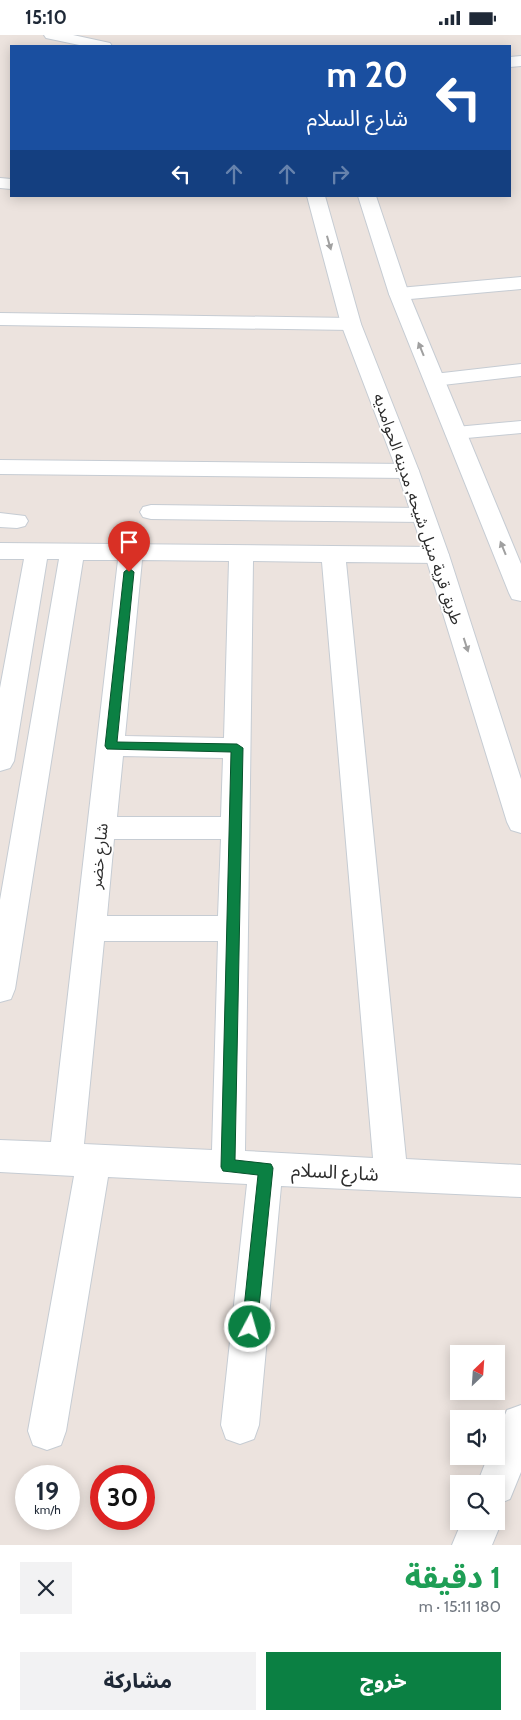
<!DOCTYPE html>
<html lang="ar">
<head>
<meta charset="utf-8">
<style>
  :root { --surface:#fff; --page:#f2f2f3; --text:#1f2937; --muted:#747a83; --accent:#0b8043 }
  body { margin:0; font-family:Cabin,"Noto Sans Arabic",sans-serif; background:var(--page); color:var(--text); direction:rtl; height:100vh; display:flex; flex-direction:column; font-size:19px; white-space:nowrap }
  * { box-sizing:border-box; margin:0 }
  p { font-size:16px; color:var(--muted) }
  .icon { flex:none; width:28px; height:28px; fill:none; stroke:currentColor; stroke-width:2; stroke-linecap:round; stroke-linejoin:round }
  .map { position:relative; height:1510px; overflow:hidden; direction:ltr }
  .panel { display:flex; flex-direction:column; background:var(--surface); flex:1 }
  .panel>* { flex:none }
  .top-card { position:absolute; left:10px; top:10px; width:501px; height:152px; border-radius:0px; box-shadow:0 2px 12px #0003; direction:rtl; background:#1a4fa0; color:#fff; overflow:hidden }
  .needle { width:32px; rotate:25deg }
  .buttons { position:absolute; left:450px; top:1310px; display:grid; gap:10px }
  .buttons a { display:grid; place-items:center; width:55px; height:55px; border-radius:0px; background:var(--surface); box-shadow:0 2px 12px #0003; font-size:25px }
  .speed { position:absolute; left:15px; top:1430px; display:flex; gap:10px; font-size:25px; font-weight:700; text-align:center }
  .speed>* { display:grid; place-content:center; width:65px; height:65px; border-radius:50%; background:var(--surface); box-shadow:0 2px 12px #0003; line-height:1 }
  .speed small { font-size:12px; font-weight:400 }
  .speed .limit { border:8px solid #d22; background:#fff; color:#111 }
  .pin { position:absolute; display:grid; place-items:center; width:42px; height:42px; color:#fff; margin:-51px -21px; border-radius:50% 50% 50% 0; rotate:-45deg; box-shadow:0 0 5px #0007 }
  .pin .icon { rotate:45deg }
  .me { position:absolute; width:55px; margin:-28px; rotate:6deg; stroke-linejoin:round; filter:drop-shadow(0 0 4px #0008) }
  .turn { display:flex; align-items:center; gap:18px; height:105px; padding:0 20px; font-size:22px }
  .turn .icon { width:65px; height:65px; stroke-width:2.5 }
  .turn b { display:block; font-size:35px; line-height:42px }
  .lanes { display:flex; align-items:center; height:48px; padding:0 20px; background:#0003; justify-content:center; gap:25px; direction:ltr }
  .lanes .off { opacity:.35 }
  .round { display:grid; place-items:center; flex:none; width:52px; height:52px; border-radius:0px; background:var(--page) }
  .summary { display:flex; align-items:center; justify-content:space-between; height:85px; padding:0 20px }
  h1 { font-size:30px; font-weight:800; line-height:38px; color:#1e9e55 }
  .primary-button { display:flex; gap:10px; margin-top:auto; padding:10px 20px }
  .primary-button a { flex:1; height:58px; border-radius:0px; background:var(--accent); color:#fff; font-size:20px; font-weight:800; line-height:58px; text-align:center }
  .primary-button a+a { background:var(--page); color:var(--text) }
  .status { display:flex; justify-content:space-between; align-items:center; height:35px; padding:0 25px; background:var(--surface); direction:ltr }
  .status svg { height:14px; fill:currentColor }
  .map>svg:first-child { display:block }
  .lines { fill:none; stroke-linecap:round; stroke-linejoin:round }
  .street-casing { stroke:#c6ccd3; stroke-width:2 }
  .secondary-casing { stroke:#c6ccd3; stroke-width:2 }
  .street { fill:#fff; fill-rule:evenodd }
  .secondary { fill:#fff; fill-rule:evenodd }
  .oneway { fill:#a0a0a0 }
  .route { fill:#0b8043; stroke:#07532c }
  .labels { text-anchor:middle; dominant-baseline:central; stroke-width:4; stroke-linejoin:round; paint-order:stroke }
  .street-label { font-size:16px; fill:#2b2b2b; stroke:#fff }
  .near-street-label { font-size:19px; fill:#2b2b2b; stroke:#fff }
</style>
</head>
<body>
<div class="status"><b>15:10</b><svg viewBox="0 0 49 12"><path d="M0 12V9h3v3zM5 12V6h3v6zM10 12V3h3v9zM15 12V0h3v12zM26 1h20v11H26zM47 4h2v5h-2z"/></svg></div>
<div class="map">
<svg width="521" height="1510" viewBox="0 0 521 1510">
  <rect width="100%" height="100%" fill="#ece3de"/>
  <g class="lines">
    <g class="street-casing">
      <g id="street">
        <polygon points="521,21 521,31 510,32 510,22"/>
        <polygon points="0,143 11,144 11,154 0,153"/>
        <polygon points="521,242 521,254 399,265 392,263 389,259 392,255 399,253"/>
        <polygon points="0,278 351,283 358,285 361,289 358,293 351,295 0,290"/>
        <polygon points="521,329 521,341 434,351 427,349 424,345 427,341 434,339"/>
        <polygon points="521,386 521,398 456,404 448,403 445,398 448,393 456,392"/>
        <polygon points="0,425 408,429 416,431 419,436 416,441 408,443 0,439"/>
        <polygon points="151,470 423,473 431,475 434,480 431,485 423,487 151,484 143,482 140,477 143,472"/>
        <polygon points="0,478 25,481 28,486 25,491 17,493 0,492"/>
        <path d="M0,508l437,4 8,2 4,6 -4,6 -8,2 -91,-1 60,597 115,6v32l-240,-11 -22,239 -5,14 -14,5 -14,-5 -5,-14 26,-241 -139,-7 -42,254 -5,14 -14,5 -14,-5 -5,-14 46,-255 -74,-4v-32l51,2 67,-582h-35l-68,429 -4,10 -11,3v-102l59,-341h-12l-33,202 -4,7 -10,3v-83l24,-129h-24zM142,525l87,1 -5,177 -99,-2zM253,526l69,1 51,596 -128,-7zM123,721l100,2 -2,59h-104zM114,804h107l-3,77h-111zM104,906h114l-6,209 -128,-6z"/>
      </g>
    </g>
    <g class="secondary-casing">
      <g id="secondary">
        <polygon points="44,0 73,0 110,8 112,11 84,11 46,3"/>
        <polygon points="307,161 325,161 361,289 419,436 449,520 521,744 521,798 511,795 507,787 425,520 397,436 341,289"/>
        <polygon points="358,161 376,161 409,259 521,529 521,566 512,564 509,558 389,259"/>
        <polygon points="521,1370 521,1437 510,1464 496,1470 496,1449 477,1449 488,1421 496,1421 496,1402 507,1375"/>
        <polygon points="496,1472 502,1486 492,1510 452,1510 462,1486 496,1486"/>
      </g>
    </g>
    <use href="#street" class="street"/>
    <use href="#secondary" class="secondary"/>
  </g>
  <defs><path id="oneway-solid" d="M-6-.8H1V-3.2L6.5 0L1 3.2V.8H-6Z" transform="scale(1.25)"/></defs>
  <g class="oneway">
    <use href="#oneway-solid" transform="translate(329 208) rotate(74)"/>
    <use href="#oneway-solid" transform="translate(421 314) rotate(-112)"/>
    <use href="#oneway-solid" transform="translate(503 513) rotate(-112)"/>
    <use href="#oneway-solid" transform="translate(466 610) rotate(72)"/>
  </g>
  <polygon class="route" points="129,533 134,537 117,707 237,709 243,713 235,1125 271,1129 273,1133 257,1292 255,1297 250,1299 245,1297 242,1292 258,1140 223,1136 221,1132 231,717 107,714 105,711 124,537"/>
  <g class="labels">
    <g class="street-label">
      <text transform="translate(418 474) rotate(71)">طريق قرية منيل شيحه, مدينه الحوامديه</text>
      <text transform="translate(99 821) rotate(-84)">شارع خضر</text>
    </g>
    <g class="near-street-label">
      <text transform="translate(335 1137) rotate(3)">شارع السلام</text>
    </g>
  </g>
</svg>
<div class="buttons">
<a><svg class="needle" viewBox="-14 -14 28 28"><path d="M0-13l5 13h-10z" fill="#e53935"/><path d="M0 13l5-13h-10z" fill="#747a83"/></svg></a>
<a><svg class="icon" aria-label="sound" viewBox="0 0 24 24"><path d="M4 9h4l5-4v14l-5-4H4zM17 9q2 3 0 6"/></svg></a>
<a><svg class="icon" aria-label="search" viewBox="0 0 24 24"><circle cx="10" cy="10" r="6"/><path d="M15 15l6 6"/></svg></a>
</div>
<div class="speed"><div>19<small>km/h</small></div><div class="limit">30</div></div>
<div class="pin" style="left:129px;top:537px;background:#d93025"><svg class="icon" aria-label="arrive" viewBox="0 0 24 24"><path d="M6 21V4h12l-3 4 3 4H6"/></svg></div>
<svg class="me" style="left:250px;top:1292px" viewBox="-20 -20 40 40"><circle r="17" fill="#0b8043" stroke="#fff" stroke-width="3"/><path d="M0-11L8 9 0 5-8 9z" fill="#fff"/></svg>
<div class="top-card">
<div class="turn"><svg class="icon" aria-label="left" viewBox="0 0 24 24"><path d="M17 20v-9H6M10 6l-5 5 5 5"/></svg><div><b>20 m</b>شارع السلام</div></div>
<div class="lanes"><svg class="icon" aria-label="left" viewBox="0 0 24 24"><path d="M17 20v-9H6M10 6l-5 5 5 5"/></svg><svg class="icon off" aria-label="ahead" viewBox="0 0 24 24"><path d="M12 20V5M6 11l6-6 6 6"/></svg><svg class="icon off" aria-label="ahead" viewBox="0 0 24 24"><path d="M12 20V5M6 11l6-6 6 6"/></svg><svg class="icon off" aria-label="right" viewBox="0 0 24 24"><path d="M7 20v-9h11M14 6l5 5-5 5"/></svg></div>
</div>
</div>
<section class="panel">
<div class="summary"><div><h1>1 دقيقة</h1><p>180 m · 15:11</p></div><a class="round"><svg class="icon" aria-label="close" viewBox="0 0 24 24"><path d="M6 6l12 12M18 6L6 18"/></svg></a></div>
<div class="primary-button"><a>خروج</a><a>مشاركة</a></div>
</section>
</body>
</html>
